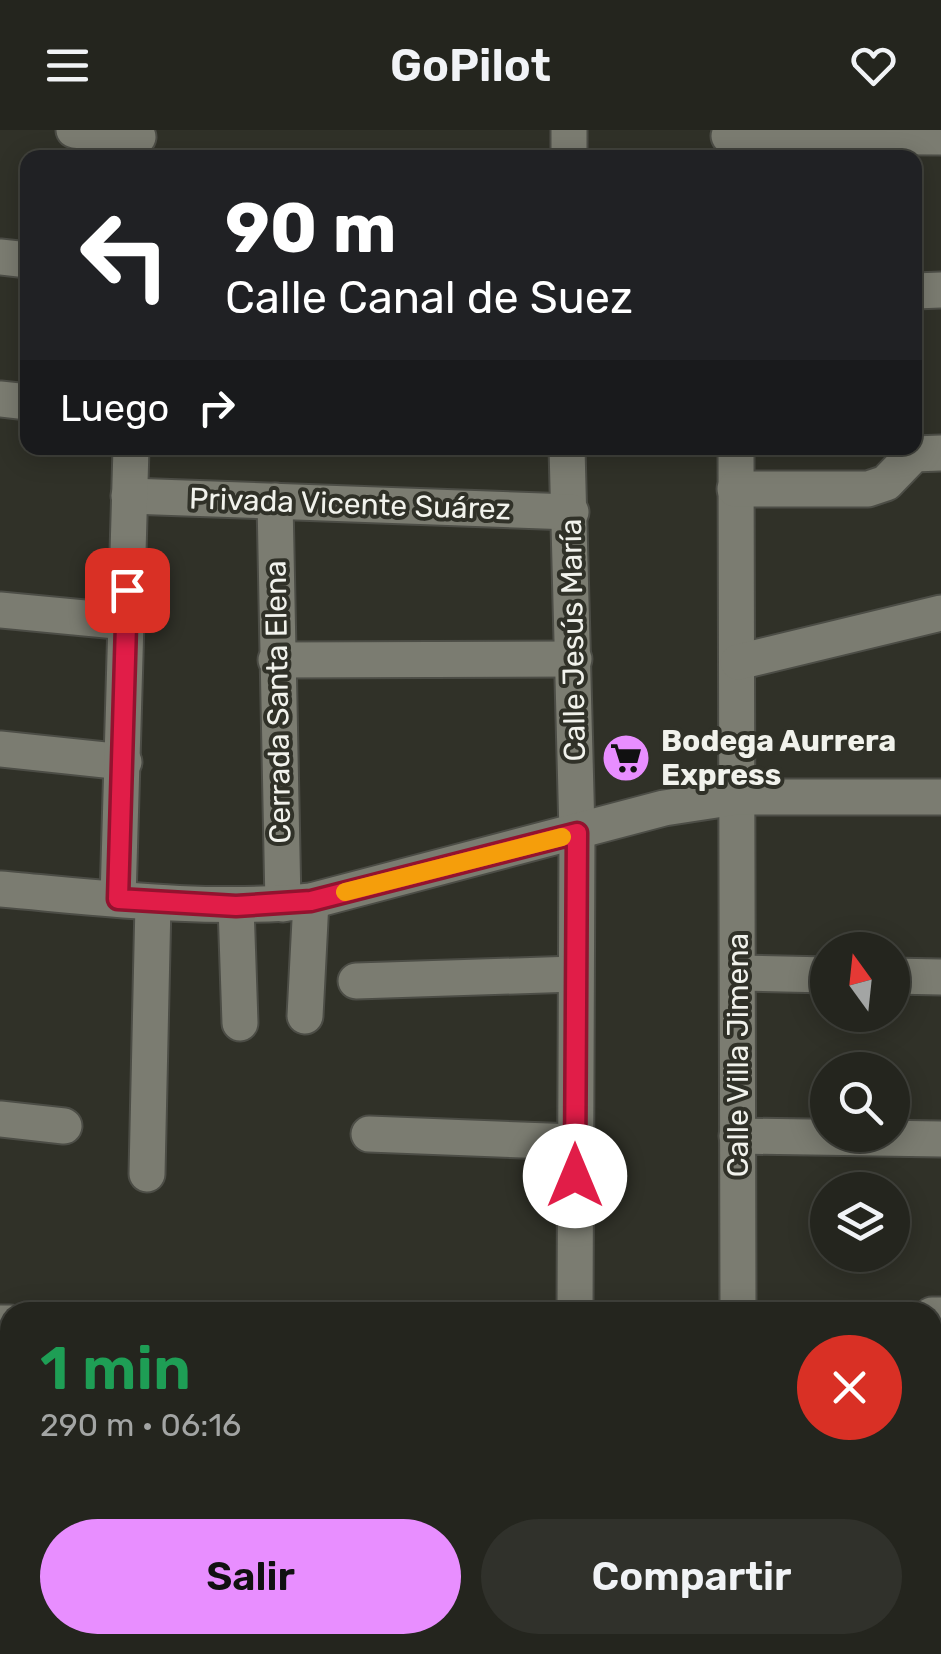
<!DOCTYPE html>
<html lang="es">
<head>
<meta charset="utf-8">
<style>
  :root { --surface:#24251e; --page:#30312b; --text:#f1f3f6; --muted:#a3a5a4; --line:#41423c; --accent:#e88eff }
  body { margin:0; font-family:Rubik,sans-serif; background:var(--page); color:var(--text); height:100vh; display:flex; flex-direction:column; font-size:38px; white-space:nowrap }
  * { box-sizing:border-box; margin:0 }
  p { font-size:32px; color:var(--muted) }
  .icon { flex:none; width:55px; height:55px; fill:none; stroke:currentColor; stroke-width:2; stroke-linecap:round; stroke-linejoin:round }
  .map { position:relative; flex:1; overflow:hidden }
  .panel { position:absolute; left:0px; top:1172px; width:942px; height:352px; display:flex; flex-direction:column; background:var(--surface); border-radius:30px 30px 0 0; box-shadow:0 5px 25px #0003,0 0 0 2px var(--line) }
  .panel>* { flex:none }
  .top-card { position:absolute; left:20px; top:20px; width:902px; height:305px; border-radius:20px; box-shadow:0 5px 25px #0003,0 0 0 2px var(--line); background:#202124; color:#fff; overflow:hidden }
  .needle { width:65px; rotate:345deg }
  .tools { position:absolute; left:810px; top:802px; display:grid; gap:20px }
  .tools a { display:grid; place-items:center; width:100px; height:100px; border-radius:50%; background:var(--surface); box-shadow:0 5px 25px #0003,0 0 0 2px var(--line); font-size:50px }
  .pin { position:absolute; display:grid; place-items:center; width:85px; height:85px; color:#fff; margin:-42px; border-radius:20px; box-shadow:0 5px 15px #0006 }
  .me { position:absolute; width:110px; margin:-55px; rotate:0deg; stroke-linejoin:round; filter:drop-shadow(0 0 8px #0008) }
  .turn { display:flex; align-items:center; gap:35px; height:210px; padding:0 40px; font-size:45px }
  .turn .icon { width:130px; height:130px; stroke-width:2.5 }
  .turn b { display:block; font-size:70px; line-height:85px }
  .then { display:flex; align-items:center; height:95px; padding:0 40px; background:#0003; gap:20px; font-size:38px }
  .round { display:grid; place-items:center; flex:none; width:105px; height:105px; border-radius:52px; background:var(--page) }
  .head { display:flex; align-items:center; justify-content:space-between; height:170px; padding:0 40px }
  h1 { font-size:60px; font-weight:600; line-height:75px; color:#1e9e55 }
  .action { display:flex; gap:20px; margin-top:auto; padding:20px 40px }
  .action a { flex:1; height:115px; border-radius:60px; background:var(--accent); color:#111; font-size:40px; font-weight:600; line-height:115px; text-align:center }
  .action a+a { background:var(--page); color:var(--text) }
  header { display:flex; justify-content:space-between; align-items:center; height:130px; padding:0 40px; background:var(--surface); font-size:45px; font-weight:600 }
  .map>svg:first-child { display:block }
  .lines { fill:none; stroke-linecap:round; stroke-linejoin:round }
  .minor-casing { stroke:#4c4d46; stroke-width:39 }
  .minor { stroke:#7b7c71; stroke-width:35 }
  .route-casing { stroke:#92132f; stroke-width:25 }
  .route { stroke:#e11d48; stroke-width:18 }
  .slow { stroke:#f59e0b; stroke-width:18 }
  .labels { text-anchor:middle; dominant-baseline:central; stroke-width:8; stroke-linejoin:round; paint-order:stroke }
  .street-label { font-size:30px; fill:#f1f2ec; stroke:#303128 }
  .poi-label { font-size:30px; font-weight:bold; fill:#f1f2ec; stroke:#303128; text-anchor:start }
</style>
</head>
<body>
<header><svg class="icon" aria-label="menu" viewBox="0 0 24 24"><path d="M4 6h16M4 12h16M4 18h16"/></svg>GoPilot<svg class="icon" aria-label="heart" viewBox="0 0 24 24"><path d="M12 20l-8-8c-3-5 5-10 8-4 3-6 11-1 8 4z"/></svg></header>
<div class="map">
<svg width="941" height="1524" viewBox="0 0 941 1524">
  <rect width="100%" height="100%" fill="#303128"/>
  <g class="lines">
    <g class="minor-casing">
      <g id="minor">
        <polyline points="74,0 138,7"/>
        <polyline points="729,6 941,7"/>
        <polyline points="569,28 569,0"/>
        <polyline points="0,127 28,130"/>
        <polyline points="915,161 941,160"/>
        <polyline points="0,269 28,272"/>
        <polyline points="567,318 577,703 575,1182"/>
        <polyline points="736,318 738,1182"/>
        <polyline points="735,359 868,359 886,353 914,324 941,323"/>
        <polyline points="129,366 571,382"/>
        <polyline points="275,371 283,774"/>
        <polyline points="0,480 127,492"/>
        <polyline points="276,530 574,529"/>
        <polyline points="738,532 941,483"/>
        <polyline points="0,619 124,632"/>
        <path d="M0,759c104,9 207,22 311,12l353,-93 72,-11h205"/>
        <polyline points="118,769 131,318"/>
        <polyline points="236,776 240,893"/>
        <polyline points="739,843 828,845"/>
        <polyline points="892,846 941,847"/>
        <polyline points="356,851 575,844"/>
        <polyline points="305,886 311,771"/>
        <polyline points="0,989 64,996"/>
        <polyline points="369,1004 575,1012"/>
        <polyline points="737,1006 941,1009"/>
        <polyline points="147,1044 153,773"/>
        <polyline points="932,1185 941,1185"/>
        <polyline points="0,1193 10,1193"/>
        <polyline points="932,1373 941,1373"/>
        <polyline points="0,1377 10,1377"/>
        <polyline points="278,1515 278,1524"/>
        <polyline points="737,1515 737,1524"/>
        <polyline points="388,1524 389,1515"/>
        <polyline points="574,1524 575,1515"/>
      </g>
    </g>
    <use href="#minor" class="minor"/>
  </g>
  <g class="lines">
    <g class="route-casing">
      <polyline id="route" points="127,460 118,769 236,776 311,771 577,703 575,1046"/>
    </g>
    <use href="#route" class="route"/>
    <polyline class="slow" points="345,762 562,707"/>
  </g>
  <defs>
    <g id="supermarket-disc" transform="scale(2.5)"><circle r="9.5" fill="#e88eff" stroke="#303128"/><path d="M-6-5.5h2.5l.6 2H6L4.5 2H-2.5L-4.4-4H-6ZM-1.5 3.2a1.3 1.3 0 1 0 .1 0ZM3 3.2a1.3 1.3 0 1 0 .1 0Z" fill="#111"/></g>
  </defs>
  <g fill-rule="evenodd">
    <use href="#supermarket-disc" x="626" y="628"/>
  </g>
  <g class="labels">
    <g class="street-label">
      <text transform="translate(350 374) rotate(2)">Privada Vicente Suárez</text>
      <text transform="translate(573 510) rotate(-91)">Calle Jesús María</text>
      <text transform="translate(278 572) rotate(-91)">Cerrada Santa Elena</text>
      <text transform="translate(738 925) rotate(-90)">Calle Villa Jimena</text>
    </g>
    <g class="poi-label">
      <text x="661" y="611">Bodega Aurrera<tspan x="661" dy="34">Express</tspan></text>
    </g>
  </g>
</svg>
<div class="tools">
<a><svg class="needle" viewBox="-14 -14 28 28"><path d="M0-13l5 13h-10z" fill="#e53935"/><path d="M0 13l5-13h-10z" fill="#a3a5a4"/></svg></a>
<a><svg class="icon" aria-label="search" viewBox="0 0 24 24"><circle cx="10" cy="10" r="6"/><path d="M15 15l6 6"/></svg></a>
<a><svg class="icon" aria-label="layers" viewBox="0 0 24 24"><path d="M12 4l9 5-9 5-9-5zM3 14l9 5 9-5"/></svg></a>
</div>
<div class="pin" style="left:127px;top:460px;background:#d93025"><svg class="icon" aria-label="arrive" viewBox="0 0 24 24"><path d="M6 21V4h12l-3 4 3 4H6"/></svg></div>
<svg class="me" style="left:575px;top:1046px" viewBox="-20 -20 40 40"><circle r="19" fill="#fff"/><path d="M0-13L10 11 0 6-10 11z" fill="#e11d48"/></svg>
<div class="top-card">
<div class="turn"><svg class="icon" aria-label="left" viewBox="0 0 24 24"><path d="M17 20v-9H6M10 6l-5 5 5 5"/></svg><div><b>90 m</b>Calle Canal de Suez</div></div>
<div class="then">Luego<svg class="icon" aria-label="right" viewBox="0 0 24 24"><path d="M7 20v-9h11M14 6l5 5-5 5"/></svg></div>
</div>
<section class="panel">
<div class="head"><div><h1>1 min</h1><p>290 m · 06:16</p></div><a class="round" style="background:#d93025;color:#fff"><svg class="icon" aria-label="close" viewBox="0 0 24 24"><path d="M6 6l12 12M18 6L6 18"/></svg></a></div>
<div class="action"><a>Salir</a><a>Compartir</a></div>
</section>
</div>
</body>
</html>
